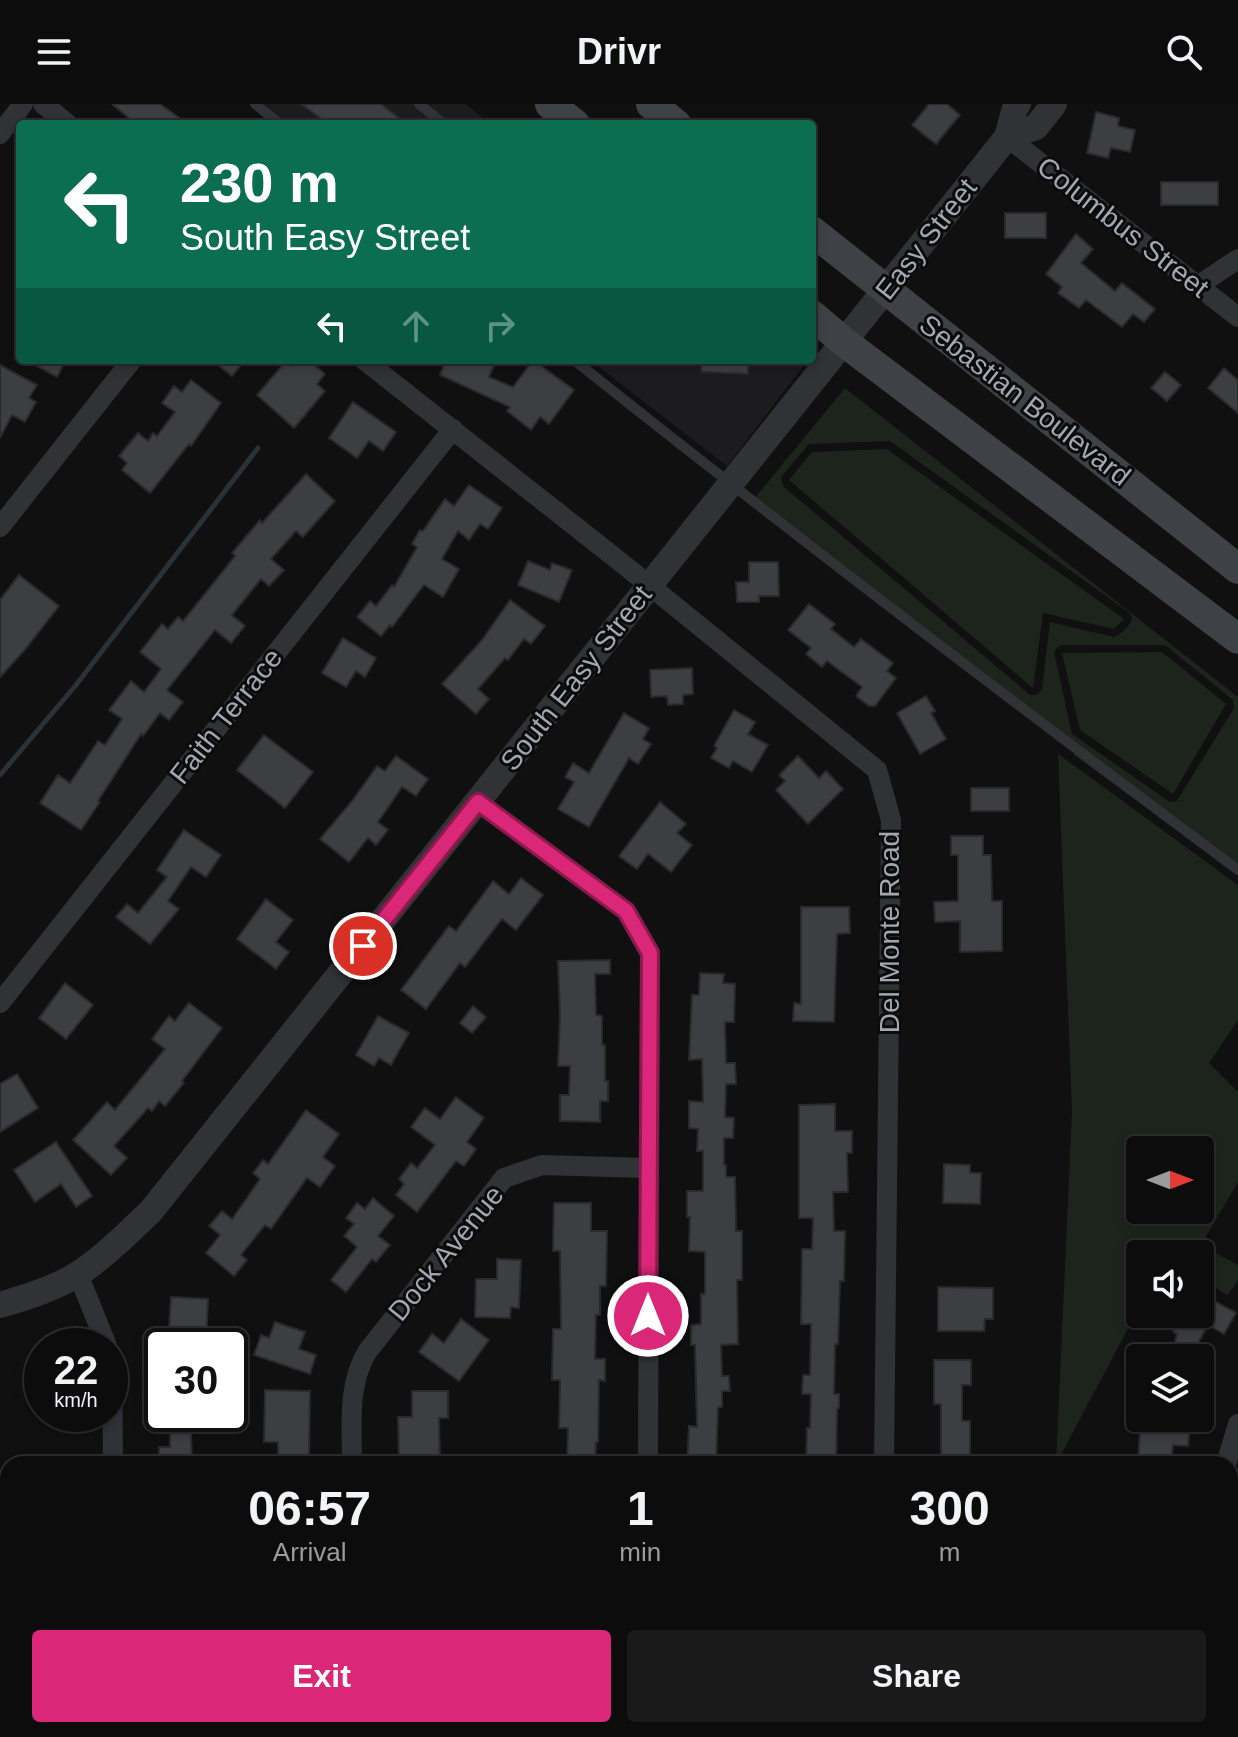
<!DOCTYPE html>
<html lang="en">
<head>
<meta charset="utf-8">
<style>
  :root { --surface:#0c0c0d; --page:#1a1a1b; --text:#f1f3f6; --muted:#9a9b9d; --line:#2c2c2e; --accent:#db2777 }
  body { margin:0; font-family:Arial,sans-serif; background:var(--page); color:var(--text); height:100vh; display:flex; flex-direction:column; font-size:30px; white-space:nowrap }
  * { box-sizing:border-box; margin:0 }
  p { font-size:26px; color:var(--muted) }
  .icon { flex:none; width:44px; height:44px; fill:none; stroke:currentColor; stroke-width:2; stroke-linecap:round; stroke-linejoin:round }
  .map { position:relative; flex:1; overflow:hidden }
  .drawer { position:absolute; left:0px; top:1352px; width:1238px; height:282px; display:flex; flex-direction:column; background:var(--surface); border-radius:24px 24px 0 0; box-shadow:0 4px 12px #0003,0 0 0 2px var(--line) }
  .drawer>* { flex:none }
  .guide { position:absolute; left:16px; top:16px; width:800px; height:244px; border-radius:8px; box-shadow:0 4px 12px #0003,0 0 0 2px var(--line); background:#0b6e4f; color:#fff; overflow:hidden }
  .needle { width:52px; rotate:90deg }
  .controls { position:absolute; left:1126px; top:1032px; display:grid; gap:16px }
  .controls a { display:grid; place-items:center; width:88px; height:88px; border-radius:8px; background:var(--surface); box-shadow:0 4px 12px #0003,0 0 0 2px var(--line); font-size:40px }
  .speed { position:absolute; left:24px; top:1224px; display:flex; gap:16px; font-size:40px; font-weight:700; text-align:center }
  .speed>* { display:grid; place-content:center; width:104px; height:104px; border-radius:50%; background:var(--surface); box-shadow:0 4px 12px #0003,0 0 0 2px var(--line); line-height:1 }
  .speed small { font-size:20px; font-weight:400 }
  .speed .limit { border:4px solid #111; border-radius:12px; background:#fff; color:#111 }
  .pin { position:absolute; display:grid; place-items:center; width:68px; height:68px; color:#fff; margin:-34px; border:4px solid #fff; border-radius:50%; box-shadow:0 2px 8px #0007 }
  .me { position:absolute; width:88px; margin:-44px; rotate:0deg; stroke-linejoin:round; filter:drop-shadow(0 0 6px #0008) }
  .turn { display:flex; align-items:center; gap:28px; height:168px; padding:0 32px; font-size:36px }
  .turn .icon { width:104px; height:104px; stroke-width:2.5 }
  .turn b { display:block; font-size:56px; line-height:68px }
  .lanes { display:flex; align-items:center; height:76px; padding:0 32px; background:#0003; justify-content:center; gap:40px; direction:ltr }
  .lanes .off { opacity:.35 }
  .eta { display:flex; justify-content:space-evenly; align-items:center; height:136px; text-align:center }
  .eta b { font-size:48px; font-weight:800; line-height:56px }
  .cta { display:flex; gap:16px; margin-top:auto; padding:16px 32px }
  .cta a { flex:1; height:92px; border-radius:8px; background:var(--accent); color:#fff; font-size:32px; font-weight:800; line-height:92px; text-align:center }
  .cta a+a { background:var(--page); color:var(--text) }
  header { display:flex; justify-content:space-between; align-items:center; height:104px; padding:0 32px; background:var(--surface); font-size:36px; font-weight:800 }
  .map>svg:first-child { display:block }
  .built { fill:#1c1c1e }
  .green { fill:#1c241c; fill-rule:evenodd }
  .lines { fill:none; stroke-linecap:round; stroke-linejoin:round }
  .stream { stroke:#283237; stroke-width:5 }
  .building { fill:#3c3e41; stroke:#2a2a2d; stroke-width:2 }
  .service { stroke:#313236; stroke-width:10 }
  .minor { stroke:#313236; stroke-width:20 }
  .tertiary { stroke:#313236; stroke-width:26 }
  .secondary { stroke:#3e4146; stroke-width:30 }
  .route-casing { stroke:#8e194d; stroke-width:20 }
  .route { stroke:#db2777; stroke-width:14 }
  .labels { text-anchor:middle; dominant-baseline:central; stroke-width:6; stroke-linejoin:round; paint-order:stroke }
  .street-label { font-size:28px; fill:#a0a8b3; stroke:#0b0b0c }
</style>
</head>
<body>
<header><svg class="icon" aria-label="menu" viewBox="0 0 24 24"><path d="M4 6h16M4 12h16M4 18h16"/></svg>Drivr<svg class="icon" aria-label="search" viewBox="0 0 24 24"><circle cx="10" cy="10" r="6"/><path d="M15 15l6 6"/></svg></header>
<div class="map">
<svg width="1238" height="1633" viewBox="0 0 1238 1633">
  <rect width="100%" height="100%" fill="#101011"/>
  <g class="built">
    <polygon points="263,0 465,0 491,20 288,20"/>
    <polygon points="590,256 797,256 804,261 727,362"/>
  </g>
  <g class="green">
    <path d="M845,284l393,309v178l-164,-120v-6l-320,-250zM890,337l241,173 1,5c-3,8 -10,14 -18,18l-64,-15 -8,67 -5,6h-7l-247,-209 -2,-9 28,-33zM1062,541h103l68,55 1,8 -57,93 -7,1 -98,-68 -18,-82 2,-4z"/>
    <polygon points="887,345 1124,515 1114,525 1043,509 1033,584 789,376 812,348"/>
    <polygon points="1162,548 1226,600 1173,690 1080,626 1062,549"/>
    <path d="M1058,650l180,131v135l-29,43 29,29v90l-37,63 37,20v16l-11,14 -27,-17v-24h-60v52l-84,158 16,-352zM1140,1046h60v60h-60z"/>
  </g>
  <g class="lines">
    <g class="stream">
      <polyline points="0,671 76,581 258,344"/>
      <polyline points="499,1633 499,1626"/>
    </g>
  </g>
  <g class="building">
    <polygon points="112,0 160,0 188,20 136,20"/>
    <polygon points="301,0 381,0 407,20 328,20"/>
    <polygon points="929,0 947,0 960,11 936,40 912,21"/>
    <polygon points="1096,8 1119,14 1118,22 1135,26 1130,48 1111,44 1108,54 1087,49"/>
    <rect x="1161" y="78" width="57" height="23"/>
    <rect x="1005" y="109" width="41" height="25"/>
    <polygon points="1076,130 1093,145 1081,159 1115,187 1122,179 1155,205 1144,218 1133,210 1122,223 1086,196 1079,204 1058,189 1062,183 1046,170"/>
    <polygon points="26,256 66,256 57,273"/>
    <polygon points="212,256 245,256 232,272"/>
    <polygon points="287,256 293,262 298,256 309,256 325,270 317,280 325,287 294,324 257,291"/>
    <polygon points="446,256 482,256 494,261 489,273 513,283 533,256 574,286 549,320 540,313 531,326 507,307 510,303 440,271"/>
    <polygon points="702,256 748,256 748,270 701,268"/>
    <polygon points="0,261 37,281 29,294 36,298 25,318 12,311 0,334"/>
    <polygon points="1224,264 1238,276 1238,309 1208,284"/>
    <polygon points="1165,268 1181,281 1167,297 1151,284"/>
    <polygon points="191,276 221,299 191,342 189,340 150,389 122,366 127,359 119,352 138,329 148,337 153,329 157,332 175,308 162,299 174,282 182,288"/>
    <polygon points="353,298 396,328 383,347 369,337 357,354 329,334"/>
    <polygon points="306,370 335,397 303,433 296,427 271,455 284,466 269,482 261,475 232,511 245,522 231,539 215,526 167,586 183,598 169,616 160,609 143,632 141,630 98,697 100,698 81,726 40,699 58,671 70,679 98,637 105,641 122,615 109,606 131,577 144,588 161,565 140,548 162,520 168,525 178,513 183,517 235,452 232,449 260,416 262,419"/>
    <polygon points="469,381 502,404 488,425 480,420 469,436 458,427 442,455 459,465 443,493 424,481 392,523 390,521 381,532 357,513 370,497 376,502 392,481 394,483 417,443 412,440 420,426 423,427 445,395 454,402"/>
    <polygon points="528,457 550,466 552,459 572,466 559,498 518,481"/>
    <polygon points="749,458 778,458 779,492 759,492 759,498 737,498 736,478 749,478"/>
    <polygon points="19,471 59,502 23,548 0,573 0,496"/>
    <polygon points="510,496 545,522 531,540 524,535 508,556 505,554 478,585 489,595 476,610 442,580 482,536"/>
    <polygon points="809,500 835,520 831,525 854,543 861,535 893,559 887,567 896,574 875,602 869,602 856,592 862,583 827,557 822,563 806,550 811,544 788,526"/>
    <polygon points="343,534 376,554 365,573 356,567 346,583 322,569"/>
    <polygon points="692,564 693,590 683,591 683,600 668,601 667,592 651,593 650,566"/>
    <polygon points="926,592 935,607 931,609 946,635 920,650 897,609"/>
    <polygon points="734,606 755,618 748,630 768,641 752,668 733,657 729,664 711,654 717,644 714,642"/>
    <polygon points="624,609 649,624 643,635 651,640 638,660 629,654 589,723 558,705 574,678 565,673 573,659 589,669"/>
    <polygon points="264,631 313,668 285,704 237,666"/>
    <polygon points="396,652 428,675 416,692 402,683 378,718 388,726 376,741 368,734 349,758 320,735 352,697 377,662 385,667"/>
    <polygon points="798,652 819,674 826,667 843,685 808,720 776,686 785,677 779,671"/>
    <rect x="971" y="684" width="38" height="23"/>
    <polygon points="660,698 686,720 677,729 692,741 671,768 648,750 637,765 619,752"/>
    <polygon points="184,726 221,751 206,773 191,763 168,797 179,805 150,840 116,813 127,800 138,809 167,773 157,766"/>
    <polygon points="951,732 983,732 983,751 991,751 992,797 1002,797 1002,847 960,848 960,817 935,818 934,798 958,797 958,751 951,751"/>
    <polygon points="521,774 543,791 516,826 502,815 465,863 460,859 426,905 401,886 449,822 456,827 493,777 509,790"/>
    <polygon points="266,795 293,816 276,838 289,848 276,865 237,835"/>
    <polygon points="801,803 849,803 850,829 837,830 834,918 793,917 794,899 801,900"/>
    <polygon points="610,856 610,870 595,870 596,911 602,912 602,941 605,941 605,977 608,977 608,997 600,997 600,1018 560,1017 560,991 569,991 570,962 558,962 560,911 558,857"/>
    <polygon points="700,869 724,870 723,879 735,880 734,918 725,918 726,959 735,959 736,980 726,980 725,1013 734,1014 733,1034 724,1034 724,1061 726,1061 726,1073 735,1073 736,1127 742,1127 742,1176 737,1176 738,1240 721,1241 722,1272 729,1272 730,1287 722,1287 722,1303 718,1303 716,1360 687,1360 689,1322 697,1323 695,1241 691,1241 691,1221 701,1220 701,1190 705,1190 705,1148 689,1147 690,1113 687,1113 687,1087 703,1087 703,1047 697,1047 698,1025 689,1024 689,997 703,998 702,955 689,956 692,891 699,891"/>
    <polygon points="65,879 93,901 66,935 39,914"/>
    <polygon points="189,899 222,924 182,977 184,979 165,1002 159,997 152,1007 148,1004 114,1042 127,1054 111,1071 73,1036 107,998 115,1006 165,945 152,935 169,912 175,917"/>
    <polygon points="473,902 486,913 472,929 460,919"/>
    <polygon points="378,912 409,929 391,961 379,954 374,962 356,951"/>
    <polygon points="17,970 38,1004 0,1028 0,980"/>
    <polygon points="456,993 484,1014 467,1038 476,1045 464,1062 456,1057 417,1108 396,1091 404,1080 399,1075 411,1059 417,1064 435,1041 411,1023 425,1004 440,1015"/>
    <polygon points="835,1000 835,1027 852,1027 852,1049 847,1049 848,1088 833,1088 834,1127 845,1127 844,1177 840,1177 838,1240 835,1240 834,1290 839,1290 839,1304 837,1304 836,1360 806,1360 807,1324 810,1324 811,1290 802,1290 803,1271 810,1271 811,1220 801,1220 802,1145 812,1145 813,1114 799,1114 799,1001"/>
    <polygon points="306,1006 339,1030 323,1053 335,1062 320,1083 307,1074 271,1125 265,1121 241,1151 247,1156 234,1172 206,1149 220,1131 209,1122 222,1107 232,1115 260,1075 253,1069 263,1056 268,1060"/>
    <polygon points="56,1038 92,1092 76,1103 61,1080 35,1098 14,1066"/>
    <polygon points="944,1060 970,1061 970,1069 981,1069 980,1100 943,1099"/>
    <polygon points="373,1094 394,1112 378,1132 390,1141 376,1158 372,1155 346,1188 331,1176 357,1143 344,1132 354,1120 346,1114 357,1099 365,1105"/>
    <polygon points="554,1099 591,1099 591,1127 607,1127 606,1182 600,1182 600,1211 596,1211 595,1255 605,1255 605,1277 599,1276 598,1338 596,1338 595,1360 567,1360 568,1324 559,1324 560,1276 552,1276 553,1225 561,1225 560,1147 553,1147"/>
    <polygon points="497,1155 521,1156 519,1204 511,1203 510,1214 475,1213 476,1175 497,1175"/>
    <polygon points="938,1183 993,1184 993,1215 985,1215 984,1227 938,1227"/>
    <polygon points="1200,1189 1236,1209 1224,1230 1208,1221 1190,1254 1170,1254 1177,1230 1173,1228 1183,1210 1200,1210"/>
    <polygon points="171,1193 208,1195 206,1242 153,1242 154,1224 169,1225"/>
    <polygon points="461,1215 489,1236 459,1277 419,1248 432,1230 444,1239"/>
    <polygon points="275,1218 305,1228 299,1245 316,1251 310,1270 254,1251 261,1231 269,1234"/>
    <polygon points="934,1256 971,1256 971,1281 962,1281 962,1317 970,1317 970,1360 941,1360 941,1300 934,1300"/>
    <polygon points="265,1286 310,1287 309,1360 278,1360 278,1338 264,1338"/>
    <polygon points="412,1287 448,1287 448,1314 439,1314 440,1360 399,1360 398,1313 412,1313"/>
    <polygon points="170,1310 204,1310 204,1327 191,1327 192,1360 161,1360 161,1358 159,1358 159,1343 170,1343"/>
    <polygon points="1148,1318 1190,1322 1188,1342 1173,1341 1171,1360 1138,1360 1140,1327 1148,1328"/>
  </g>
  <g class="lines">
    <g class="service">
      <polyline points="255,0 280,20"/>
      <polyline points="419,0 444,20"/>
      <path d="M574,256c218,174 440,343 664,510"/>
    </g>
    <g class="minor">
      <polyline points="43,0 68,20"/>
      <polyline points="0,30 23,0"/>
      <polyline points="1007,33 1238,213"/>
      <polyline points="1199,181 1238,155"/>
      <polyline points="364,256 623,460 877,666 891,716 884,1360"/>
      <polyline points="0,423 132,256"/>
      <polyline points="478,698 626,807 650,849 648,1360"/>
      <polyline points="0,899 453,325"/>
      <polyline points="78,1170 107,1242"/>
      <polyline points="110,1248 112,1253 113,1360"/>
      <path d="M352,1360c0,-38 -5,-78 15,-112l137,-174 38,-13 106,3"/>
      <polyline points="1226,1360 1238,1320"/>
      <polyline points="0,1509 8,1509"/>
      <polyline points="349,1633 350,1626"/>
      <polyline points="647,1633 647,1626"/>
      <polyline points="882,1633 882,1626"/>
      <polyline points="1222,1633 1222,1626"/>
    </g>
    <g class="tertiary">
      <polyline points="1007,33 1036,23 1054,0"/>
      <path d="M0,1201c27,-8 57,-17 81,-33 25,-17 48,-40 70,-61l856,-1074 8,-29 3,-4"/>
    </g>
    <g class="secondary">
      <polyline points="550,0 575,20"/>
      <polyline points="651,0 676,20"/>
      <polyline points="812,127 1238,465"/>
      <polyline points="812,211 844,238 1238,535"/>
    </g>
  </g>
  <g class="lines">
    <g class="route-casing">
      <polyline id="route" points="363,842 478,698 626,807 650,849 648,1212"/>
    </g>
    <use href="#route" class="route"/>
  </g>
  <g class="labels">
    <g class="street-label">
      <text transform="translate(1123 123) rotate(38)">Columbus Street</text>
      <text transform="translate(926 135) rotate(-52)">Easy Street</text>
      <text transform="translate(1025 296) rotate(38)">Sebastian Boulevard</text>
      <text transform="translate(576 574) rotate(-52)">South Easy Street</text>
      <text transform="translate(226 612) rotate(-52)">Faith Terrace</text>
      <text transform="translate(889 828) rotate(-90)">Del Monte Road</text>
      <text transform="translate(446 1149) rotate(-51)">Dock Avenue</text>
    </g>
  </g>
</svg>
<div class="controls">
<a><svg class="needle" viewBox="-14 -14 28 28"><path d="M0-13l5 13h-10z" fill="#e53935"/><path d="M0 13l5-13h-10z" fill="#9a9b9d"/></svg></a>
<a><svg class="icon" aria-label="sound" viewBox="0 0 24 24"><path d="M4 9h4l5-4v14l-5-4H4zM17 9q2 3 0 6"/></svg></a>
<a><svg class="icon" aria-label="layers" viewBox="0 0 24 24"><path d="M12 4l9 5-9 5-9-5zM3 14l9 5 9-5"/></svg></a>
</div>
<div class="speed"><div>22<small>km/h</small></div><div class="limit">30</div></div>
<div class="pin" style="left:363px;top:842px;background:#d93025"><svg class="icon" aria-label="arrive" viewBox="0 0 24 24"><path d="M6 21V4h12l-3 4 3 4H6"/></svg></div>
<svg class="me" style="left:648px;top:1212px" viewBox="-20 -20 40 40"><circle r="17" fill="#db2777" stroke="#fff" stroke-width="3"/><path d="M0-11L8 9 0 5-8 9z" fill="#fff"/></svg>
<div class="guide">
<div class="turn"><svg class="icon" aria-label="left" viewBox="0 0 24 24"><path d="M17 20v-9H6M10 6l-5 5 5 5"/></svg><div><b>230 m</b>South Easy Street</div></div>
<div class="lanes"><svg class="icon" aria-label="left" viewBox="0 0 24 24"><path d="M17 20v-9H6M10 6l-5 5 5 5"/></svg><svg class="icon off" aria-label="ahead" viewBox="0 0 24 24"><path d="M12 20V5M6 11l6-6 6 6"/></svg><svg class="icon off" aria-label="right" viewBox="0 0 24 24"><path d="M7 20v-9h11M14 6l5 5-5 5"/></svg></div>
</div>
<section class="drawer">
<div class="eta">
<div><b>06:57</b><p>Arrival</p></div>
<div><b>1</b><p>min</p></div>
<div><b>300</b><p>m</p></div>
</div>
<div class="cta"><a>Exit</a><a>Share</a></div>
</section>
</div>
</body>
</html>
